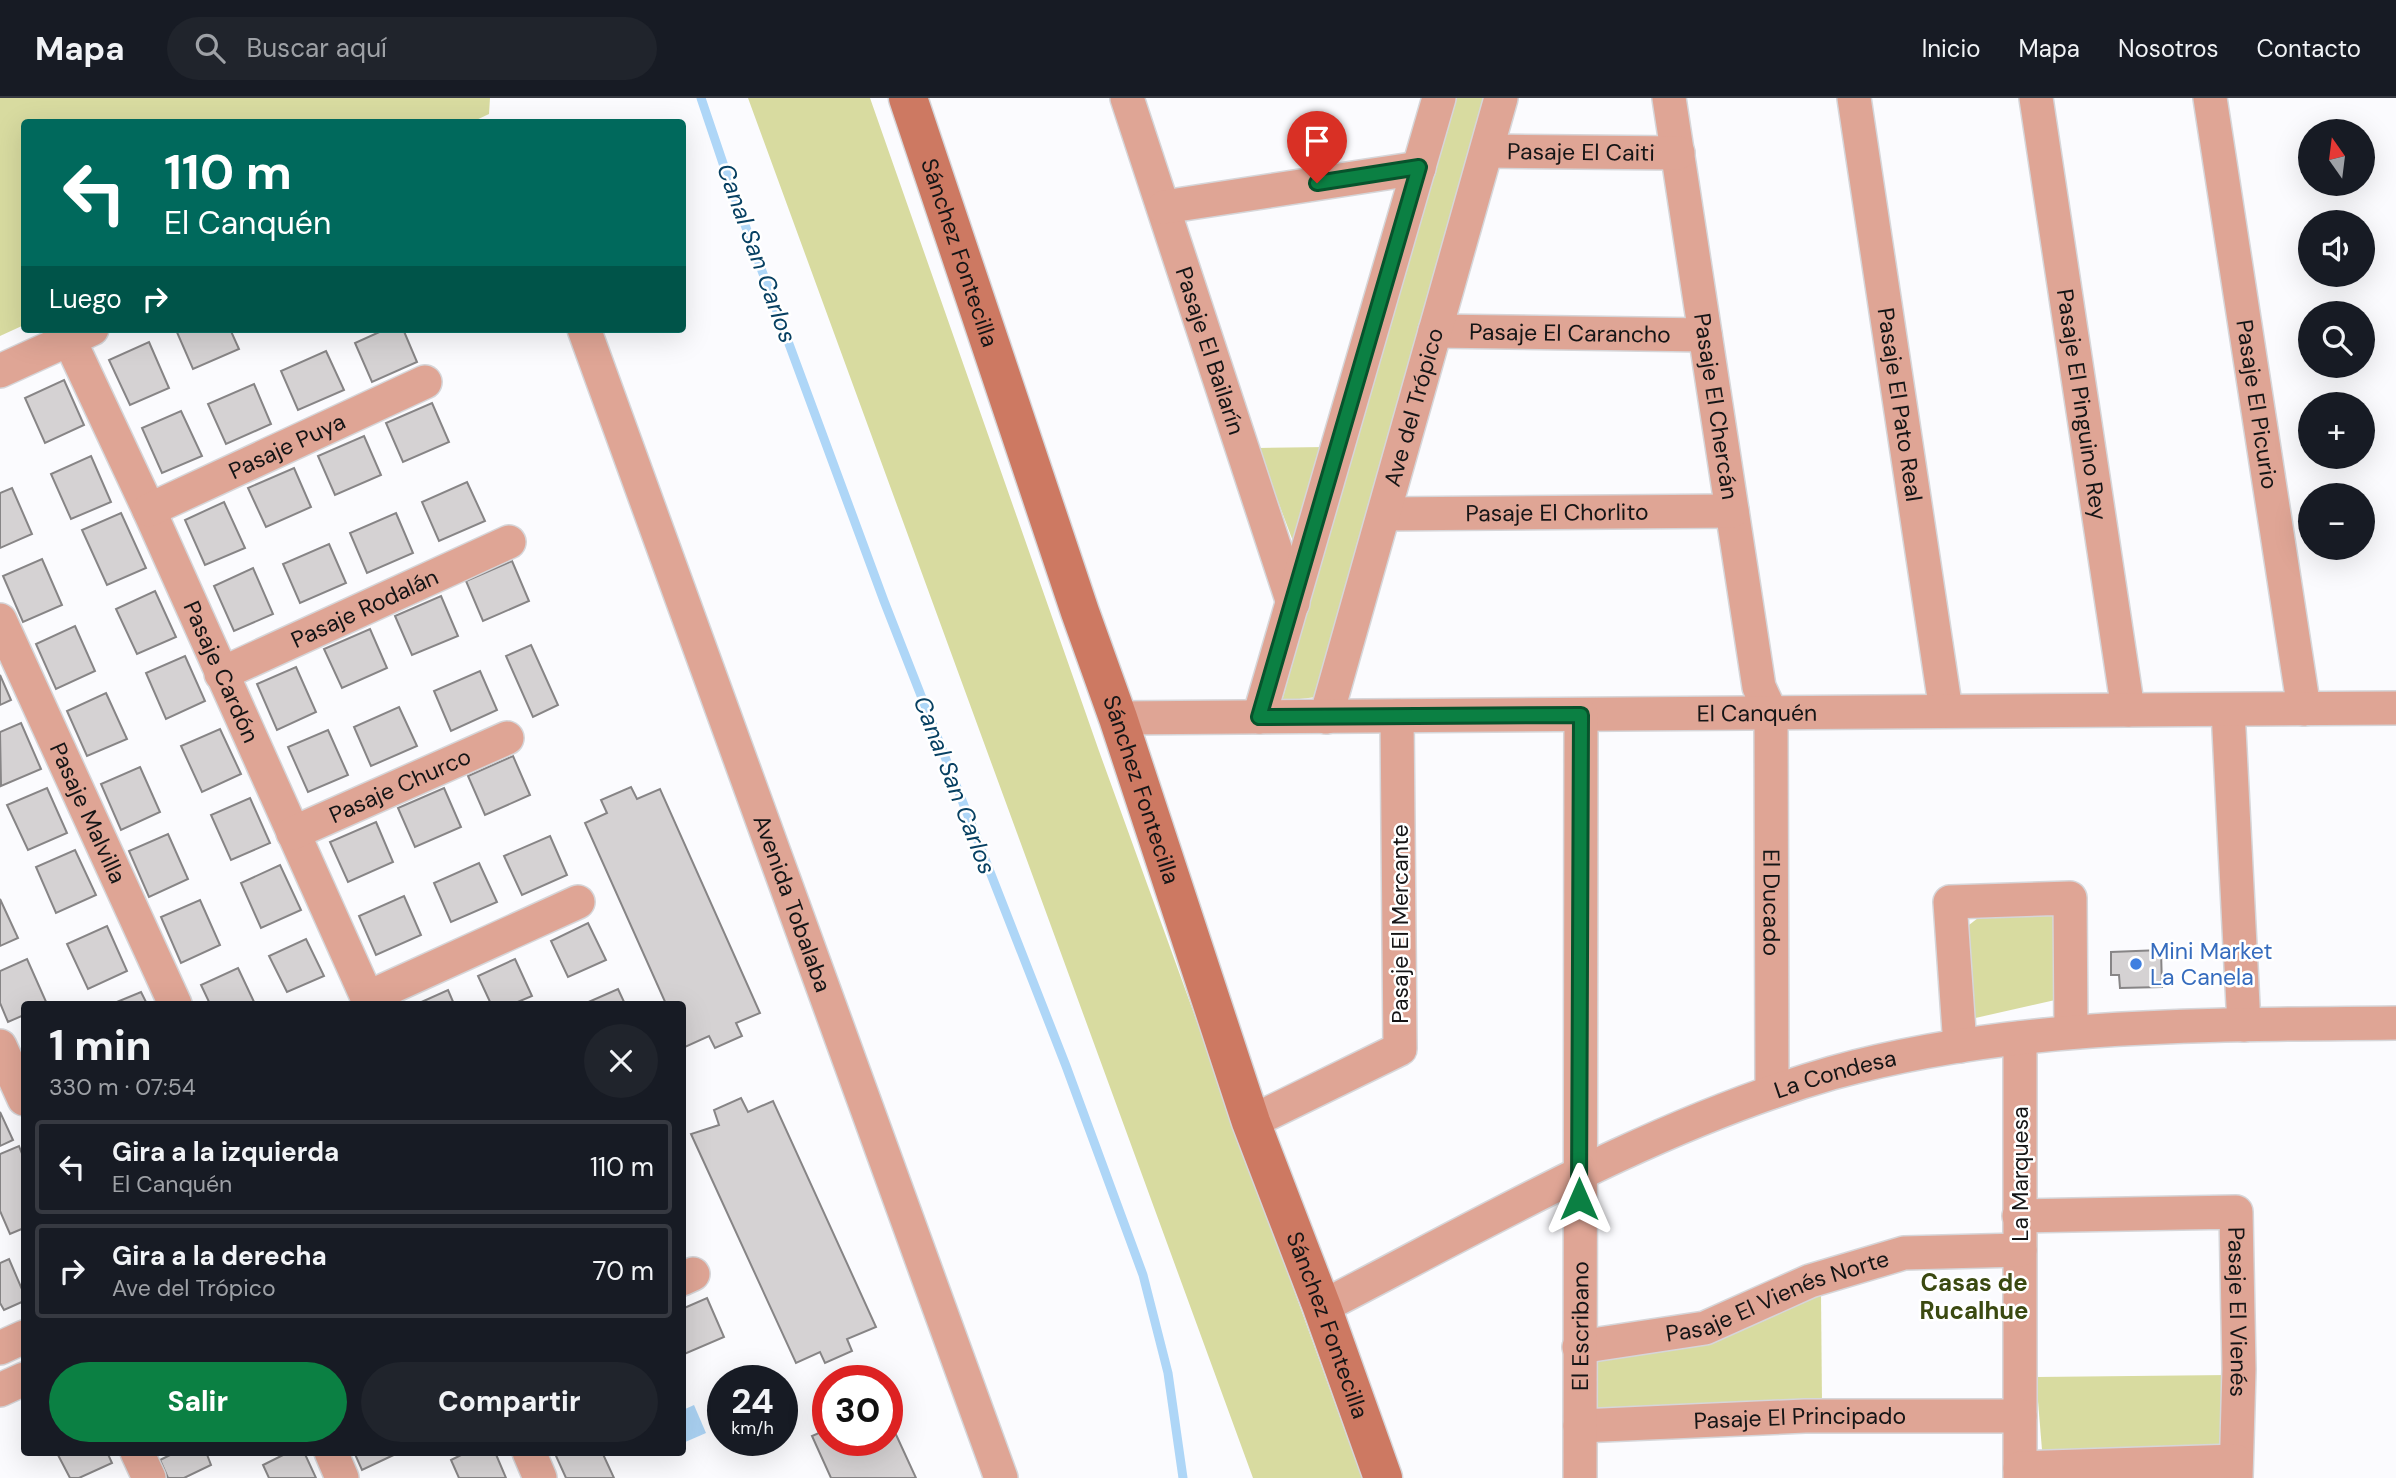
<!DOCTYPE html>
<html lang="es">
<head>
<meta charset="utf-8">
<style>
  :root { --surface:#171b24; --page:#20242c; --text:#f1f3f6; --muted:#9ea1a6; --line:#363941; --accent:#0b8043 }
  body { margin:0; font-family:"DM Sans",sans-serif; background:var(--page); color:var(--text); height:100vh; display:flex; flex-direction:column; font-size:26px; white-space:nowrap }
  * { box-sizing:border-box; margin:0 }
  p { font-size:23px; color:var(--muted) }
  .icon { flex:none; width:38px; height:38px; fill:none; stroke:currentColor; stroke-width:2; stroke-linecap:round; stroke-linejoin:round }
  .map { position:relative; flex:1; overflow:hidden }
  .side { position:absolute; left:21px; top:903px; width:665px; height:455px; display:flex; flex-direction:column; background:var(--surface); border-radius:7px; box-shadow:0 7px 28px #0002 }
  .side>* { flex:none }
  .top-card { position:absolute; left:21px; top:21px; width:665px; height:214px; border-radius:7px; box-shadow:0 7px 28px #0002; background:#00695c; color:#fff; overflow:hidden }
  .needle { width:46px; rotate:346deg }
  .fabs { position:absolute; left:2298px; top:21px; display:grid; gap:14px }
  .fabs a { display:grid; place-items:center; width:77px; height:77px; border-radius:50%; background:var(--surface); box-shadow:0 7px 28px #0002; font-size:35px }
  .speed { position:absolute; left:707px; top:1267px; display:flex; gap:14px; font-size:35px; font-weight:700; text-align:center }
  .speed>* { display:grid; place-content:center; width:91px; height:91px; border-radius:50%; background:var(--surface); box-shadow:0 7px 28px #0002; line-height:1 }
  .speed small { font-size:18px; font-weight:400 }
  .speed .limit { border:10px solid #d22; background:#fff; color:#111 }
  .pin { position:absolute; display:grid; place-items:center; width:60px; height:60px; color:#fff; margin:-72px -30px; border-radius:50% 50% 50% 0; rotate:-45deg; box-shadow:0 0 7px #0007 }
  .pin .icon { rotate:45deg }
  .me { position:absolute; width:77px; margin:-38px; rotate:0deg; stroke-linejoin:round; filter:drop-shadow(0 0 5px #0008) }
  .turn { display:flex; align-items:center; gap:24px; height:147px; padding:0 28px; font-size:32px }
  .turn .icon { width:91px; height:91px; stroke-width:2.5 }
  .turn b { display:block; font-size:49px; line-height:60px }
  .then { display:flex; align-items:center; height:66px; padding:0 28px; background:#0003; gap:14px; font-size:26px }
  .round { display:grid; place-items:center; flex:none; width:74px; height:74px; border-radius:37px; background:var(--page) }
  .headline { display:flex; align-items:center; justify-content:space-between; height:119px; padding:0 28px }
  h1 { font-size:42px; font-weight:800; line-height:52px }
  .button { display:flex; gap:14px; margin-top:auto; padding:14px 28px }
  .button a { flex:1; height:80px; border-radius:42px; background:var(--accent); color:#fff; font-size:28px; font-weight:800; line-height:80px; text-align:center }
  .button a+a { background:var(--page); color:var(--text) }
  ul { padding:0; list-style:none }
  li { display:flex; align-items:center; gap:21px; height:94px; margin:0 14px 10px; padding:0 14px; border:4px solid var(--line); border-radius:7px }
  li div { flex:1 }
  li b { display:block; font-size:26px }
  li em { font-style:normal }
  header { display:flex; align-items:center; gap:42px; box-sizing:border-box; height:98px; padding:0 35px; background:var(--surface); border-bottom:2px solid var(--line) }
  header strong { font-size:33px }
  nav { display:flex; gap:38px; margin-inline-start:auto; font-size:24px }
  .search { width:490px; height:63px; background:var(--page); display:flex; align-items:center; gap:18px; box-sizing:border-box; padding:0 24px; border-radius:38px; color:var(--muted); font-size:26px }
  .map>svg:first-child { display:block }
  .green { fill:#d8dba0 }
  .water { fill:#aed6f7 }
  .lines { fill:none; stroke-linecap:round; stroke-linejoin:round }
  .stream { stroke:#aed6f7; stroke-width:9 }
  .building { fill:#d5d2d3; stroke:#878586; stroke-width:2 }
  .street-casing { stroke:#d6d6d9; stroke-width:36 }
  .secondary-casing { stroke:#d6d6d9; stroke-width:41 }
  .street { stroke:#dfa595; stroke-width:33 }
  .secondary { stroke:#cd7962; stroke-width:38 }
  .route-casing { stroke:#07532c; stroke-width:18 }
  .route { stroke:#0b8043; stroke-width:12 }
  .shop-dot { fill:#3f7fe0; stroke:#fff; stroke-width:2.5 }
  .labels { text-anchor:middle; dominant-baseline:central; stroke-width:5; stroke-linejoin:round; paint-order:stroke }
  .street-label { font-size:23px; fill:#151516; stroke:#fff }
  .shop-label { font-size:23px; fill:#366cbe; stroke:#fff; text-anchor:start }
  .water-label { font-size:24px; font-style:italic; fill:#074062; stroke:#fff }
  .neighbourhood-label { font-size:24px; font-weight:bold; fill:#3b4911; stroke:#fff }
</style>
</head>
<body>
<header>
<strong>Mapa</strong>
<div class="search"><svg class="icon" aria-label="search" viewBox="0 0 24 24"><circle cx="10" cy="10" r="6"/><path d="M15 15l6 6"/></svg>Buscar aquí</div>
<nav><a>Inicio</a><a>Mapa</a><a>Nosotros</a><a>Contacto</a></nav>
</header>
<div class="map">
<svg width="2396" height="1380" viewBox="0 0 2396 1380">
  <rect width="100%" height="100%" fill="#fbfbfe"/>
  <g class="green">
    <polygon points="0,0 490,0 489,16 472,24 24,24 24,227 0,238"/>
    <polygon points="748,0 870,0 1099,653 1362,1380 1253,1380"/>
    <polygon points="1449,0 1484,0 1317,599 1282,603"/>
    <polygon points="1326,349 1300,462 1258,350"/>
    <polygon points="2055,813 2064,900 1971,921 1965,830 1982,817"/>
    <polygon points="1821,1196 1822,1306 1597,1316 1597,1255"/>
    <polygon points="2229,1277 2231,1356 2043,1364 2036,1279"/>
  </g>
  <polygon class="water" points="694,1307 706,1335 683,1345 683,1312"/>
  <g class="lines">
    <polyline class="stream" points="701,0 731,89 884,503 1066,968 1143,1177 1168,1275 1183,1380"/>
  </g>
  <g class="building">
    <polygon points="178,231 230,231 239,251 193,271 176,232"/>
    <polygon points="386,231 403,231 417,264 372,284 355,245"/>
    <polygon points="149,244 169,290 130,307 109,262"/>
    <polygon points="326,253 344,292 298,312 281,273"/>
    <polygon points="64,282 84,327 45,345 25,300"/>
    <polygon points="254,286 271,326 226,346 208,306"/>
    <polygon points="432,305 449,344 403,364 386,325"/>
    <polygon points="181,313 202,358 162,375 142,330"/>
    <polygon points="364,338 381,377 335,397 318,358"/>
    <polygon points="91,358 111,404 71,421 51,376"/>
    <polygon points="294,370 311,409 266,429 248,390"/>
    <polygon points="467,384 485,423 439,443 422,404"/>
    <polygon points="12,390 32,436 0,450 0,395"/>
    <polygon points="224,404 245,450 205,467 185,422"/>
    <polygon points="121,415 146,470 107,487 82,432"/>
    <polygon points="396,415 413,455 367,475 350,435"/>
    <polygon points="329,446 346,485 300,505 283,466"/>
    <polygon points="42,461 62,507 23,524 3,478"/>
    <polygon points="512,463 529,503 483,523 466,483"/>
    <polygon points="253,470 273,516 234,533 214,488"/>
    <polygon points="155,493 176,539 137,556 116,511"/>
    <polygon points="441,498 458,538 412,557 395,518"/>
    <polygon points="75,528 95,573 56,591 36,546"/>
    <polygon points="370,531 387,570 342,590 324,551"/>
    <polygon points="531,547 558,607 533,619 506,558"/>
    <polygon points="185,558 205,603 166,621 146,575"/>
    <polygon points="296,569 316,614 277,632 257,586"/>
    <polygon points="480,573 497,612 451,633 434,593"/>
    <polygon points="0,577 11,602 0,607"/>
    <polygon points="106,595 127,641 87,658 67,613"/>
    <polygon points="399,609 417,648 371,668 354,629"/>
    <polygon points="21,625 41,671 1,688 0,634"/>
    <polygon points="220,631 241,676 202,694 181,648"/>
    <polygon points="328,632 348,677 308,694 288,649"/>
    <polygon points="513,658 530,697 485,717 468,678"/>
    <polygon points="140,669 160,714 121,732 101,686"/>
    <polygon points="631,689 637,701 660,691 760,915 736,925 742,938 715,950 709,938 685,949 682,942 682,906 666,906 585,725 607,715 601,702"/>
    <polygon points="47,690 67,735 28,752 7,707"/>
    <polygon points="444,690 461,729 415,749 398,710"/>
    <polygon points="250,700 270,745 231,762 211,717"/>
    <polygon points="376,724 393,764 348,784 330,744"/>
    <polygon points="168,736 188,781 149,799 129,753"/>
    <polygon points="550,738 567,777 522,797 504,758"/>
    <polygon points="75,752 96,797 56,815 36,769"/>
    <polygon points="479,765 497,804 451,824 434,785"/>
    <polygon points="280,767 301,812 261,830 241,785"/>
    <polygon points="404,798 421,837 376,857 359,818"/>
    <polygon points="0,801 18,840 0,848"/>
    <polygon points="200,802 220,847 181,865 161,819"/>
    <polygon points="588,825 606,862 568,879 551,843"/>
    <polygon points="107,828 127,873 88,891 67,846"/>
    <polygon points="306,841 324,878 287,894 269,858"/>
    <polygon points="2161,852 2162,889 2120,890 2119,877 2111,877 2111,854"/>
    <polygon points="27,861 47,906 24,906 24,917 8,924 0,905 0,873"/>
    <polygon points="515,861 532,898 513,906 491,906 478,878"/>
    <polygon points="238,870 255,906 210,906 201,887"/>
    <polygon points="618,891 625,906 584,906"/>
    <polygon points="448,892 454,906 417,906"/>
    <polygon points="141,894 147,906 112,906"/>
    <polygon points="741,1000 748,1014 773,1003 876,1229 847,1241 852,1253 825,1265 820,1254 796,1265 691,1036 719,1027 714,1012"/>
    <polygon points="0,1014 13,1042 0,1048"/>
    <polygon points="19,1048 24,1061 24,1130 10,1136 0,1113 0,1056"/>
    <polygon points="9,1161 24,1196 24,1203 4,1212 0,1205 0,1165"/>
    <polygon points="707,1200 724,1239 682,1257 682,1211"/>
    <polygon points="887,1317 916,1380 831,1380 812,1338 828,1331 828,1342 887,1342"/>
    <polygon points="60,1354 107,1354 112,1365 79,1380 70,1380 57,1355"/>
    <polygon points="176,1354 206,1354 211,1367 184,1380 168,1380 160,1362"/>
    <polygon points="289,1354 304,1354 316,1380 269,1380 263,1367"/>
    <polygon points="354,1354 400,1354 362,1372"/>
    <polygon points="467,1354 495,1354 506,1380 459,1380 451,1362"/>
    <polygon points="563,1354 602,1354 614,1380 566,1380 556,1358"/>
  </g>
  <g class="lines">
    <g class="street-casing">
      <g id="street">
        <path id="s1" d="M1127,0l166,505"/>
        <path id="s2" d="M1669,0l90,589 12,26 1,379"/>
        <path id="s3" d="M1854,0l92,613"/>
        <path id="s4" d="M2036,0l92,612"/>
        <path id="s5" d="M2210,0l94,611"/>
        <path id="s6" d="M1487,53l191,2"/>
        <polyline points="1164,109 1419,70"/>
        <path id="s7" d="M584,231l417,1149"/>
        <path id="s8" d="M1435,233l270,4"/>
        <path id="s9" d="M69,241l80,171 221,494"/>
        <polyline points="0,273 92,231"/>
        <path id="s10" d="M149,412l276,-128"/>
        <path id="s11" d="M1384,416l348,-3"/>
        <path id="s12" d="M0,522l175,384"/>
        <path id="s13" d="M221,576l288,-132"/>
        <polyline points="2228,612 2244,927"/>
        <polyline points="1259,619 1439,0"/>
        <path id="s14" d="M1326,619l175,-619"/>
        <path id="s15" d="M1118,620l1278,-10"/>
        <path id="s16" d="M293,735l214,-95"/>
        <polyline points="367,900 578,804"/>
        <polyline points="2020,940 2020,1380"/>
        <polyline points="0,948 24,1001"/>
        <polyline points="1960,948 1950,804 2070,800 2071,934"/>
        <polyline points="1251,1024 1400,951 1397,618"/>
        <path id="s17" d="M2019,1118l217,-4 3,157 -3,109"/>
        <polyline points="682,1181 693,1176"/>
        <path id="s18" d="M1322,1209c165,-85 330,-182 510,-234 183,-51 376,-48 564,-50"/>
        <path id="s19" d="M1579,1249l126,-19 105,-47 94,-28 116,-3"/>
        <polyline points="0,1250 24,1239"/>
        <polyline points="0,1292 24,1281"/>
        <path id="s20" d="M1580,1328l225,-10h215"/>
        <polyline points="137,1354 149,1380"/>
        <polyline points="331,1354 342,1380"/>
        <polyline points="529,1354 540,1380"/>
        <polyline points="2020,1370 2236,1363"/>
        <path id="s21" d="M1580,1380l1,-763"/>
      </g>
    </g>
    <g class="secondary-casing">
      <g id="secondary">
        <path id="s22" d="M908,0l172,514 38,106 133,404 71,185 61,171"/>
      </g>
    </g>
    <use href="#street" class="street"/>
    <use href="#secondary" class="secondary"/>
  </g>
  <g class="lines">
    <g class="route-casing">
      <polyline id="route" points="1317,85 1419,69 1259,619 1581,617 1579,1101"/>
    </g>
    <use href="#route" class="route"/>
  </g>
  <circle class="shop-dot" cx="2136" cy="866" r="7"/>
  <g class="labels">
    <g class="street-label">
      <text stroke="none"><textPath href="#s6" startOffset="94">Pasaje El Caiti</textPath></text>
      <text stroke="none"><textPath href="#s22" startOffset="163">Sánchez Fontecilla</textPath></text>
      <text stroke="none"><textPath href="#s8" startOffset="135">Pasaje El Carancho</textPath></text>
      <text stroke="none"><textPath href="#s1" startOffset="266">Pasaje El Bailarín</textPath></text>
      <text stroke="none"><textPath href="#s4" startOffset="310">Pasaje El Pinguino Rey</textPath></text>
      <text stroke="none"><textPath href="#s5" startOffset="310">Pasaje El Picurio</textPath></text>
      <text stroke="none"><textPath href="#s3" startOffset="310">Pasaje El Pato Real</textPath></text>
      <text stroke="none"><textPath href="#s14" startOffset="322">Ave del Trópico</textPath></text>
      <text stroke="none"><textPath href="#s2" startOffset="312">Pasaje El Chercán</textPath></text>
      <text stroke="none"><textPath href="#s10" startOffset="152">Pasaje Puya</textPath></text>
      <text stroke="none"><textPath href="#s11" startOffset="173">Pasaje El Chorlito</textPath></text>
      <text stroke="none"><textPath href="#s13" startOffset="158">Pasaje Rodalán</textPath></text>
      <text stroke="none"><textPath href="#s9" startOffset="366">Pasaje Cardón</textPath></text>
      <text stroke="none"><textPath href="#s15" startOffset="639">El Canquén</textPath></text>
      <text stroke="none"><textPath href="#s16" startOffset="117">Pasaje Churco</textPath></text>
      <text stroke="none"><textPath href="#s22" startOffset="730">Sánchez Fontecilla</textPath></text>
      <text stroke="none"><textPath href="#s12" startOffset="212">Pasaje Malvilla</textPath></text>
      <text stroke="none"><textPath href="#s7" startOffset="611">Avenida Tobalaba</textPath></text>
      <text stroke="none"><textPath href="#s2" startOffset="814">El Ducado</textPath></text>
      <text transform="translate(1400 826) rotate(-90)">Pasaje El Mercante</text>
      <text stroke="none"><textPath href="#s18" startOffset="565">La Condesa</textPath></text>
      <text transform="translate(2020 1076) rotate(-90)">La Marquesa</text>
      <text stroke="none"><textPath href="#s19" startOffset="206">Pasaje El Vienés Norte</textPath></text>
      <text stroke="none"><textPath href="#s17" startOffset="317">Pasaje El Vienés</textPath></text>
      <text stroke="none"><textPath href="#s22" startOffset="1297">Sánchez Fontecilla</textPath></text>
      <text stroke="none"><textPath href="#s21" startOffset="152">El Escribano</textPath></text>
      <text stroke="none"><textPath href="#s20" startOffset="220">Pasaje El Principado</textPath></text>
    </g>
    <g class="shop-label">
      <text x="2150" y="853">Mini Market<tspan x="2150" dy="26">La Canela</tspan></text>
    </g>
    <g class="water-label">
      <text transform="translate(757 155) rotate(70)">Canal San Carlos</text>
      <text transform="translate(955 687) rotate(69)">Canal San Carlos</text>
    </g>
    <g class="neighbourhood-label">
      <text x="1974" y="1184">Casas de<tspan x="1974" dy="28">Rucalhue</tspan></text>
    </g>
  </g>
</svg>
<div class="fabs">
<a><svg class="needle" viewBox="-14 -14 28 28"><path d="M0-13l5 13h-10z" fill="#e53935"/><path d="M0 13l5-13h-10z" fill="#9ea1a6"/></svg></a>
<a><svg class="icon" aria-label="sound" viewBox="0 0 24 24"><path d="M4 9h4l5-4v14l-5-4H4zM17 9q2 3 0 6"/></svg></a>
<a><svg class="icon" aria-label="search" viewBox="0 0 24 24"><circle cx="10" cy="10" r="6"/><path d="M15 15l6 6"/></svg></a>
<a>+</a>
<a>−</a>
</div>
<div class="speed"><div>24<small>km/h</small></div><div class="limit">30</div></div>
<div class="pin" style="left:1317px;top:85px;background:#d93025"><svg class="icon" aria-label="arrive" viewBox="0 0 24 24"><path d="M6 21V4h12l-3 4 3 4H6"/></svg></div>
<svg class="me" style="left:1579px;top:1101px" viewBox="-20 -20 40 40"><path d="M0-17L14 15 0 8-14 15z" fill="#0b8043" stroke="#fff" stroke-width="4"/></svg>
<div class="top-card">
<div class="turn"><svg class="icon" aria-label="left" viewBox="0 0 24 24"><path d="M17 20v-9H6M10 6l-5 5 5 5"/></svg><div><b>110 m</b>El Canquén</div></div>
<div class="then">Luego<svg class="icon" aria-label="right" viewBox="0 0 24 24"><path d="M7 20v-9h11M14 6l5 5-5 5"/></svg></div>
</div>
<section class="side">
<div class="headline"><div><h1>1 min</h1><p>330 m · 07:54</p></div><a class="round"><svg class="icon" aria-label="close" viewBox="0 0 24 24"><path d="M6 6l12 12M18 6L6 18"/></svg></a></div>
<ul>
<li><svg class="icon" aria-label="left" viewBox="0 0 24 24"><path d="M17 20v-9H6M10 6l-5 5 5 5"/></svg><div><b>Gira a la izquierda</b><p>El Canquén</p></div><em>110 m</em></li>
<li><svg class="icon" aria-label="right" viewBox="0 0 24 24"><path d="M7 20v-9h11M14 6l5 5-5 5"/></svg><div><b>Gira a la derecha</b><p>Ave del Trópico</p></div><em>70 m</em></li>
</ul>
<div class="button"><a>Salir</a><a>Compartir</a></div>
</section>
</div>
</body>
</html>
